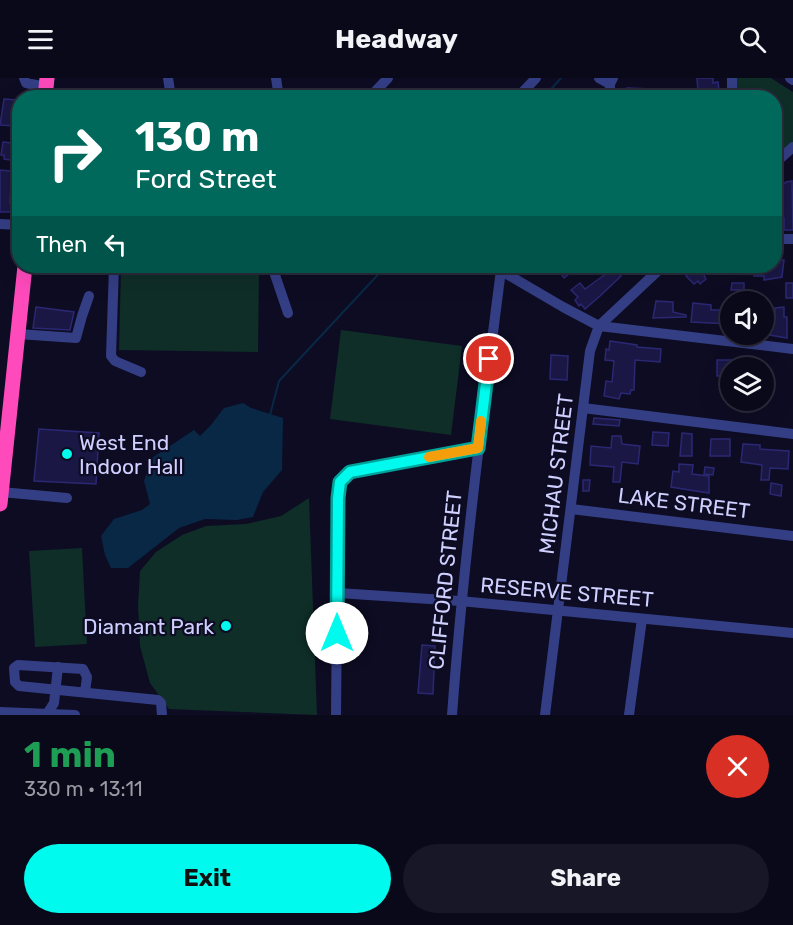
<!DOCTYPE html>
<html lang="en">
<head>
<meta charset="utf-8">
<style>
  :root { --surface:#0a091a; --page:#181727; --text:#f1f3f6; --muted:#999aa2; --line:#2a2a39; --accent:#00faed }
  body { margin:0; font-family:Rubik,sans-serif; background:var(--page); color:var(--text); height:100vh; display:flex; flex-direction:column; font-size:22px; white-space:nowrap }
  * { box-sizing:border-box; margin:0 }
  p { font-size:20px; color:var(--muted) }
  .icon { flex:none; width:33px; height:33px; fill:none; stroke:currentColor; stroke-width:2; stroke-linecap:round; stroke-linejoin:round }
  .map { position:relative; height:637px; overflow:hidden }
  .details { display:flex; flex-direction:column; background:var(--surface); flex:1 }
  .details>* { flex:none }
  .top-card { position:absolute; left:12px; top:12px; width:770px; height:183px; border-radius:24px; box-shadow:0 6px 24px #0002,0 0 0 2px var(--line); background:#00695c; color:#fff; overflow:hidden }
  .tools { position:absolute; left:720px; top:213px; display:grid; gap:12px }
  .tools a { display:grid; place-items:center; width:54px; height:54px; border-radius:50%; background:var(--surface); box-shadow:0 6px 24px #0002,0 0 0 2px var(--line); font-size:30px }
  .pin { position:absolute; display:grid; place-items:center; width:51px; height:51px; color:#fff; margin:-26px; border:3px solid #fff; border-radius:50%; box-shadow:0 2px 6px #0007 }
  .me { position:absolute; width:66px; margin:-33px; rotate:0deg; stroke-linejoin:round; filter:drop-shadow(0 0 4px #0008) }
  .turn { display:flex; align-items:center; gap:21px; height:126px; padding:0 24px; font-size:27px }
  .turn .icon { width:78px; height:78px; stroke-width:2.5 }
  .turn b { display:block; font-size:42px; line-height:51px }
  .then { display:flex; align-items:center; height:57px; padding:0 24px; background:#0003; gap:12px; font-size:22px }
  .round { display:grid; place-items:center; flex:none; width:63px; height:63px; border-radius:32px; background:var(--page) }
  .head { display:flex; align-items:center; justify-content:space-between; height:102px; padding:0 24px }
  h1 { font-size:36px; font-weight:700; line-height:45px; color:#1e9e55 }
  .cta { display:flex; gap:12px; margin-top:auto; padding:12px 24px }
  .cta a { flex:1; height:69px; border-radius:36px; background:var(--accent); color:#111; font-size:24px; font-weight:700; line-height:69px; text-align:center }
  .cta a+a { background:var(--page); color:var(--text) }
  header { display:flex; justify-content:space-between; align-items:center; height:78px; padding:0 24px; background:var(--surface); font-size:27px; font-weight:700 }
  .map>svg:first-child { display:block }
  .green { fill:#0f2e28 }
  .water { fill:#082846 }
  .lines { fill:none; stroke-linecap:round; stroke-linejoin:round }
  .stream { stroke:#082846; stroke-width:2 }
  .building { fill:#1a1745; stroke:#2b2873; stroke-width:1.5 }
  .minor { stroke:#343e85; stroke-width:10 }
  .highway { stroke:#ff4abc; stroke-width:15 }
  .route-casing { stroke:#00a29a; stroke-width:15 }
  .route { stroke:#00faed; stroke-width:10 }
  .slow { stroke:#f59e0b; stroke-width:10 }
  .poi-dot { fill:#00faed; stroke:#0d0c23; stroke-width:2 }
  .labels { text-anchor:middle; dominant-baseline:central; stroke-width:4.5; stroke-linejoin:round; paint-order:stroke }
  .poi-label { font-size:21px; fill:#cfd0ff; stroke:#0d0c23; text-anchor:start }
  .street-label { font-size:21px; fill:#cfd0ff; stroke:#0d0c23 }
</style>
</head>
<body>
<header><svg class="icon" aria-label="menu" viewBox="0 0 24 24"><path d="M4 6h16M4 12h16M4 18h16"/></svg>Headway<svg class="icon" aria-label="search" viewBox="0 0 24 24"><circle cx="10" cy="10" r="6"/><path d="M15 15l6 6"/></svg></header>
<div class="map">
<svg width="793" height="637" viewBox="0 0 793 637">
  <rect width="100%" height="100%" fill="#0d0c23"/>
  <g class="green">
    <polygon points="736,0 771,0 793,14 793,64 774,82 774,20 736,19"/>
    <polygon points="121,191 259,193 258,274 119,272"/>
    <polygon points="341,252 462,268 451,357 330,341"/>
    <polygon points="309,420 317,637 169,631 150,605 140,568 138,528 140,493 156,474 182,457 206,448 246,446 281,438"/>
    <polygon points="82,470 87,566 35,569 29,473"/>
  </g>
  <polygon class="water" points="243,325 251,330 283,340 282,392 263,414 253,439 237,442 205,441 179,450 128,490 111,490 105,477 101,458 114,441 142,432 150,426 144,403 152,380 194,352 200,358 211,347 224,330"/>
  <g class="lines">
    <g class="stream">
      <polyline points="543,20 561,0"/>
      <polyline points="270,337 279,303 386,188"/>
    </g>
  </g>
  <g class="building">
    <polygon points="697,0 713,0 713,5 718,4 719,12 698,13"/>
    <polygon points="627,10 654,11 654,20 628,20"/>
    <polygon points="4,21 17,22 15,48 0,47"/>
    <polygon points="3,64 20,66 17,83 4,81 4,77 1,77"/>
    <polygon points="0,92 20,94 20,103 11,102 10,125 14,125 13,134 0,134"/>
    <polygon points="792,103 793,152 784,152 784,140 774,138 774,127 781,127 782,124 781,108 786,104"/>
    <polygon points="774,182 784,182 782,199 764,202 764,198 754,198 755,188 774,188"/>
    <polygon points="537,188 547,188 546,196 532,196 532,190 537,190"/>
    <polygon points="556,188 562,188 569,196 564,200"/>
    <polygon points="610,188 626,188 620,196 621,198 600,218 585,231 581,226 579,228 575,222 578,219 571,212 580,205 585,211 607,195 604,192"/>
    <polygon points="688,188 714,188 704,197 706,201 700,206 698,203 694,206 686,198 689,195 685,191"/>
    <polygon points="732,205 744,205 744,212 731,212"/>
    <rect x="786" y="205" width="7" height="15"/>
    <polygon points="656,223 673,224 673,234 686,237 686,239 653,240"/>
    <polygon points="693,225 711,227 711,232 730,232 730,246 691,244"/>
    <polygon points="36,229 74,234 70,252 33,250"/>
    <polygon points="784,229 784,239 787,239 787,260 764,256 764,239 775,240 775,230"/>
    <polygon points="610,263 637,267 637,269 661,271 660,284 635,282 634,312 631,312 630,316 621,315 619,321 604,318 606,303 612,304 614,283 605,282 606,271 609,272"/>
    <polygon points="551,277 568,278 567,302 550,301"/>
    <polygon points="717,282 741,282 741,290 730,290 730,298 717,298"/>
    <polygon points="594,340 620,342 619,348 593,346"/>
    <polygon points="39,351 99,355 96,406 34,403"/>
    <polygon points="653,354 669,355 668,368 652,367"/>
    <polygon points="682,355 692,356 692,378 680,378"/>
    <polygon points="612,358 621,358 622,366 640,368 638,386 622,384 620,404 613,404 614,389 590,387 591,368 611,370"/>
    <polygon points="711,361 730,361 730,378 710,378"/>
    <polygon points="743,366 760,367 760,371 789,373 788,391 770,390 769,402 761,402 762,387 741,384"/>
    <polygon points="679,386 693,387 692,396 709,398 709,415 671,409 673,393 679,394"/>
    <polygon points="705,389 714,390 713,397 704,396"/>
    <polygon points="583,402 590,402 589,413 583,413"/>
    <polygon points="771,405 782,407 781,418 770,416"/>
    <polygon points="422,567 435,568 433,616 418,615"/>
  </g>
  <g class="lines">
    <g class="minor">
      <polyline points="24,0 26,5 46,9"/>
      <polyline points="168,0 171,20"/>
      <polyline points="276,0 279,20"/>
      <polyline points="599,0 610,6"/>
      <polyline points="732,0 732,20"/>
      <polyline points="790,0 793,2"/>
      <polyline points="369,20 388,0"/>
      <polyline points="517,20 536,0"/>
      <polyline points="610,20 610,6 613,0"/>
      <polyline points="774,86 793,69"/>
      <polyline points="0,146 20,147"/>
      <polyline points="774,161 793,161"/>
      <polyline points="114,188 111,278 115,283 141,294"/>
      <polyline points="272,188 288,235"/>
      <polyline points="493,188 563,229 599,248 793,271"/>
      <polyline points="18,256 76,260 82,238 89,218"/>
      <polyline points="583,330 793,356"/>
      <polyline points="1,414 67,420"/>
      <polyline points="571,431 793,458"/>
      <polyline points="338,515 460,523 793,555"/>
      <polyline points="85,614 87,599 83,591 18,587 14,590 15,604 19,608 158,622 161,625 162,637"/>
      <polyline points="0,634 75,637"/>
      <polyline points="47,636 54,625 58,589"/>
      <polyline points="336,637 338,420 340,404 350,394 478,370"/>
      <path d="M452,637c11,-149 30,-297 49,-445l4,-4"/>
      <polyline points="545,637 590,273 599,248 663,188"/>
      <polyline points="629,637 642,541"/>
    </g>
    <g class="highway">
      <polyline points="45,20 47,0"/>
      <polyline points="0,426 25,188"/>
    </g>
  </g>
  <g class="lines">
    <g class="route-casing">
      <polyline id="route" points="337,555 338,420 340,404 350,394 478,370 489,281"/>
    </g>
    <use href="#route" class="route"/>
    <polyline class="slow" points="429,379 478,370 481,343"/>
  </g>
  <g class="poi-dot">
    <circle cx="67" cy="376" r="6"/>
    <circle cx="226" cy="548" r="6"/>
  </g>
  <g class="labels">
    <g class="poi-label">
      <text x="79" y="364">West End<tspan x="79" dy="24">Indoor Hall</tspan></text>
      <text x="214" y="548" text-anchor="end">Diamant Park</text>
    </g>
    <g class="street-label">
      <text transform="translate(556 396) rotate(-83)">MICHAU STREET</text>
      <text transform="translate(684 425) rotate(7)">LAKE STREET</text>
      <text transform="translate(445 502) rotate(-84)">CLIFFORD STREET</text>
      <text transform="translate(567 514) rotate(5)">RESERVE STREET</text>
    </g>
  </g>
</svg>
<div class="tools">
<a><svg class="icon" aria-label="sound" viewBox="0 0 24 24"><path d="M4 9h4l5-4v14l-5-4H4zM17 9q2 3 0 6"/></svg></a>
<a><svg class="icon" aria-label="layers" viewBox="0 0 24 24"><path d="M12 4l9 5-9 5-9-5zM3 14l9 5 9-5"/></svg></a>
</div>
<div class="pin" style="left:489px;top:281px;background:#d93025"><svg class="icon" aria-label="arrive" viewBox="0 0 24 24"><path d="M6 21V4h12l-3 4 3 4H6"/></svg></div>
<svg class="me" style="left:337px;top:555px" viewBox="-20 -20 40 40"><circle r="19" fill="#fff"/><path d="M0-13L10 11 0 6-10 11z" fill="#00faed"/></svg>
<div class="top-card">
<div class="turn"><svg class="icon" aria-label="right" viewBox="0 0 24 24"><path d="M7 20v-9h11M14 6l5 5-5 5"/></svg><div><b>130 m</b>Ford Street</div></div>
<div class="then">Then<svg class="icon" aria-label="left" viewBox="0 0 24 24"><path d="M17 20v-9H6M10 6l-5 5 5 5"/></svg></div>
</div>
</div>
<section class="details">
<div class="head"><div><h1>1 min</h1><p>330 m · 13:11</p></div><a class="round" style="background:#d93025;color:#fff"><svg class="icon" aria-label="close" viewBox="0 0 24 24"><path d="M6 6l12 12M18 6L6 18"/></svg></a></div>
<div class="cta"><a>Exit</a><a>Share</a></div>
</section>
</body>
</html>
